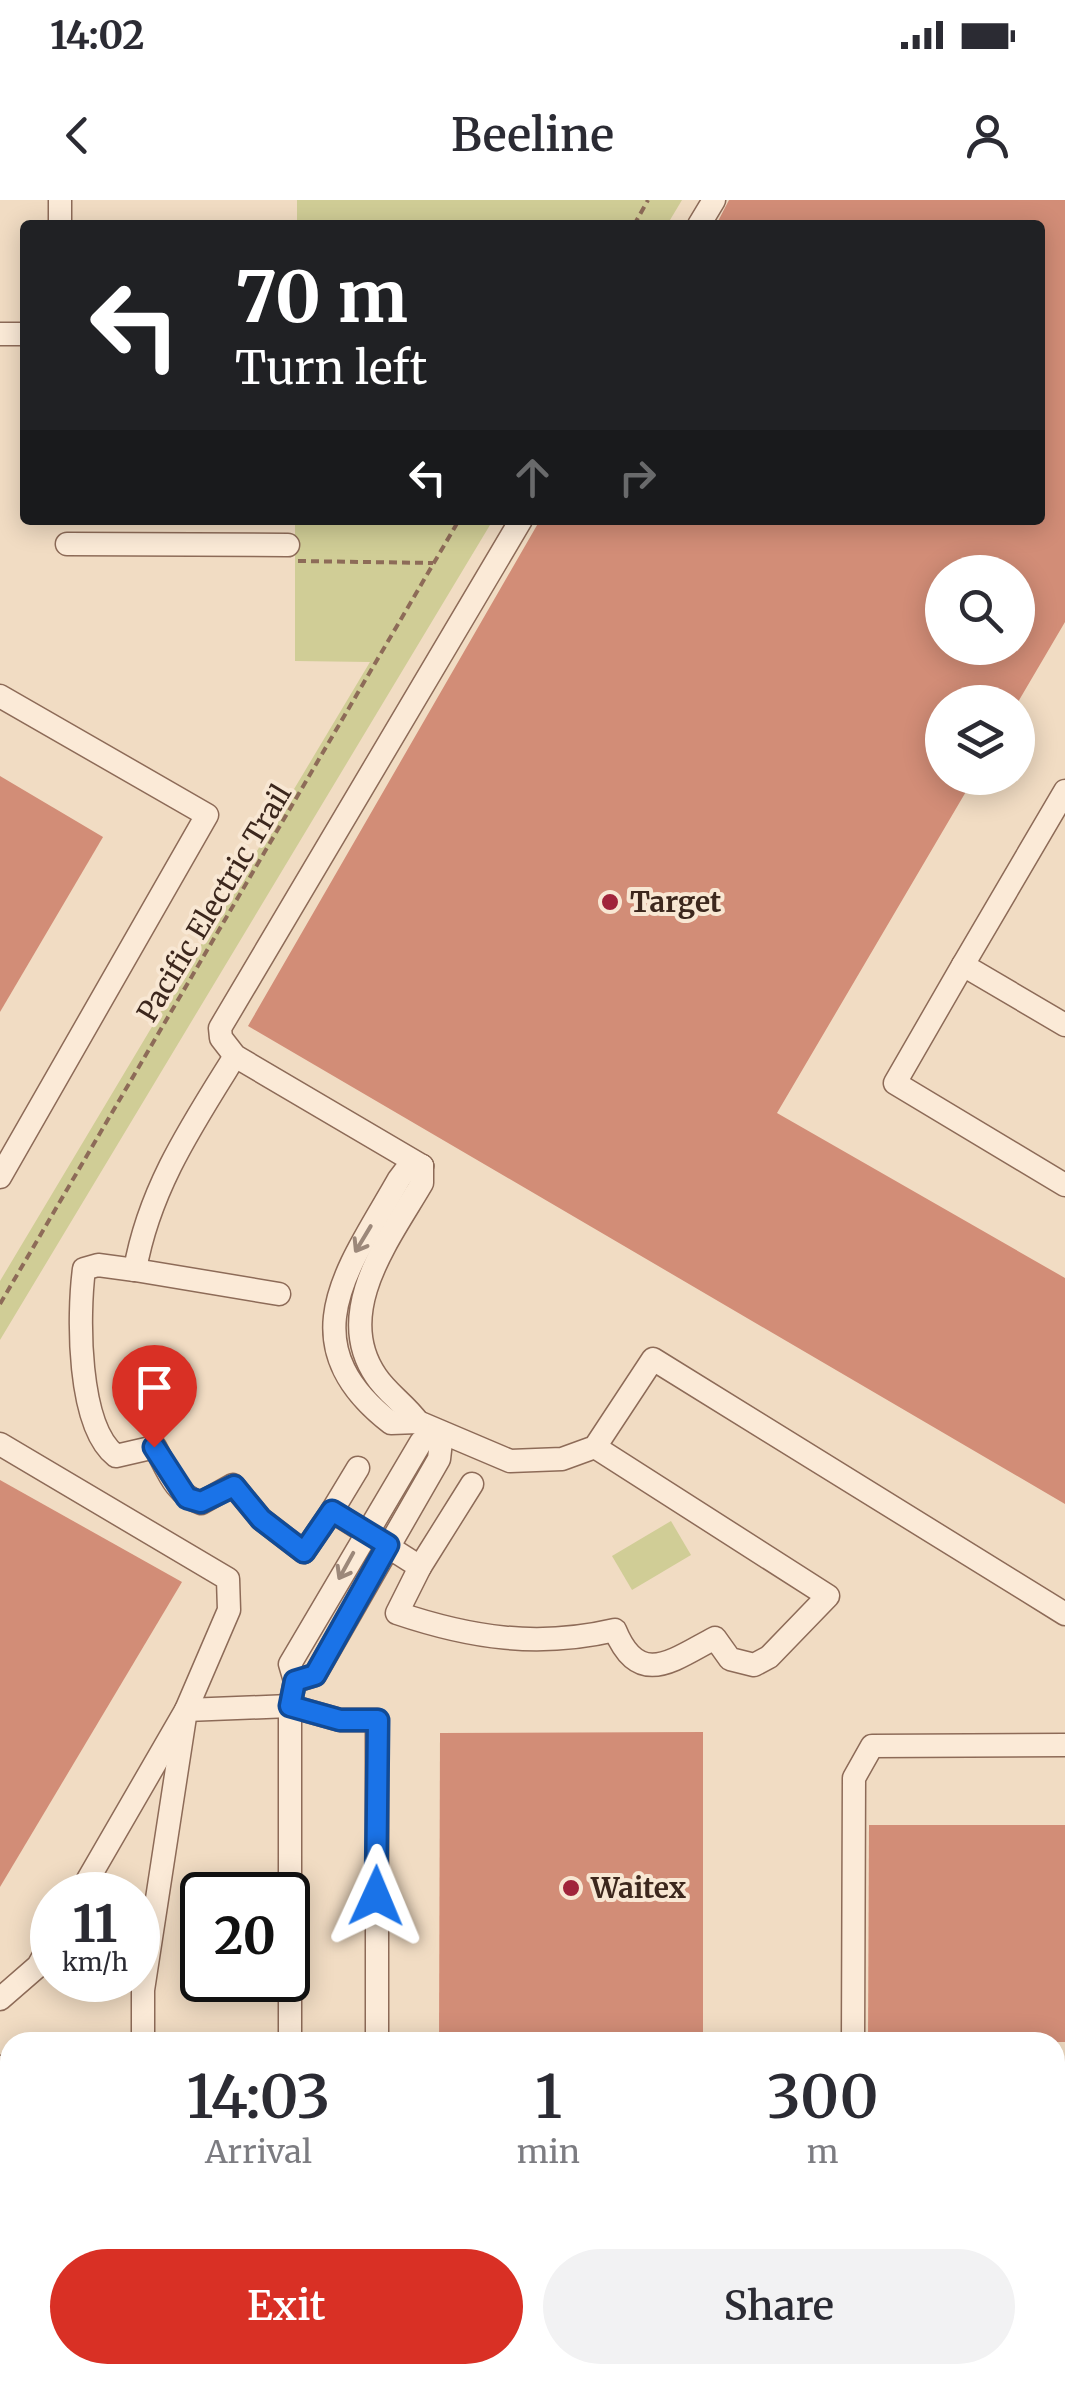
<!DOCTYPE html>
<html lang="en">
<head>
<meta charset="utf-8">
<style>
  :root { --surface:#fff; --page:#f2f2f3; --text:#2b2b33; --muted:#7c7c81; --accent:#d93025 }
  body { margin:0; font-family:Merriweather,serif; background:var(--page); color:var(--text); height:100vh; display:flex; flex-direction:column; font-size:38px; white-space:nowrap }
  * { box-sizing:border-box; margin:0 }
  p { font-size:32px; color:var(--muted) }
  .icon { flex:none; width:55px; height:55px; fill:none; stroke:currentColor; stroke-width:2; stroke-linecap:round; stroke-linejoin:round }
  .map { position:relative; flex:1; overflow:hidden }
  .details { position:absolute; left:0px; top:1832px; width:1065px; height:352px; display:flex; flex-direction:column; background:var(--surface); border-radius:30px 30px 0 0; box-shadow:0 5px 25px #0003 }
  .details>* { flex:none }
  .banner { position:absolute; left:20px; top:20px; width:1025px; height:305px; border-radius:10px; box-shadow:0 5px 25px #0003; background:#202124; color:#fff; overflow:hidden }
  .controls { position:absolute; left:925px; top:355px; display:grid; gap:20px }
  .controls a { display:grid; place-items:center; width:110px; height:110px; border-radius:50%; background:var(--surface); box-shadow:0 5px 25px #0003; font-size:50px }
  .speed { position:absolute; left:30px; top:1672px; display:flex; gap:20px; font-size:50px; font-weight:700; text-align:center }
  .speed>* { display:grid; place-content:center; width:130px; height:130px; border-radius:50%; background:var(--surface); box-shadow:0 5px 25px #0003; line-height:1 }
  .speed small { font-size:25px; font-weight:400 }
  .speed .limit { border:5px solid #111; border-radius:15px; background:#fff; color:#111 }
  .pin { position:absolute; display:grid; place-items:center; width:85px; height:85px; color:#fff; margin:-102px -42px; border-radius:50% 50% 50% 0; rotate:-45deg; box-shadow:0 0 10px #0007 }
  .pin .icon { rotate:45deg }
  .me { position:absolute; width:110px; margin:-55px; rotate:1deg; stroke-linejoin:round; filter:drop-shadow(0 0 8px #0008) }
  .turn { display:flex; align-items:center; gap:35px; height:210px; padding:0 50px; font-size:45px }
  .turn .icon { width:130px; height:130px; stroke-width:2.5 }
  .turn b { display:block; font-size:70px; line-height:85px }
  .lanes { display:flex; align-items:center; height:95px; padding:0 50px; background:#0003; justify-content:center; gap:50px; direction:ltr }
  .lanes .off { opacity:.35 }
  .eta { display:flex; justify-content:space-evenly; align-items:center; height:170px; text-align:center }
  .eta b { font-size:60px; font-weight:600; line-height:70px }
  .cta { display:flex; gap:20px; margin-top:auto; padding:20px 50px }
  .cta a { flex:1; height:115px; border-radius:60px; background:var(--accent); color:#fff; font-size:40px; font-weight:600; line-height:115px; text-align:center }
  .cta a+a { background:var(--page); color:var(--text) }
  .status { display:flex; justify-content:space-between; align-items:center; height:70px; padding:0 50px; background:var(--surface); direction:ltr }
  .status svg { height:28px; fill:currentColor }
  header { display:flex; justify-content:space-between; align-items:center; height:130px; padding:0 50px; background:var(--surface); font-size:45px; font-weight:600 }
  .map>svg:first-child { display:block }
  .green { fill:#d0cd96 }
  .building { fill:#d28d77; fill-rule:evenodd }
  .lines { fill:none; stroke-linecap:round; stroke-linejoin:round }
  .minor-casing { stroke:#8d6b58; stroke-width:25 }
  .path { stroke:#8d6b58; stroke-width:4; stroke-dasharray:8 5; stroke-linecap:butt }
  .minor { stroke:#fbead7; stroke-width:22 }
  .oneway { stroke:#9c887a }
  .route-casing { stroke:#114b97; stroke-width:25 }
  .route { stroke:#1a73e8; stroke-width:18 }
  .poi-dot { fill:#a0243a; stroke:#f8e7d3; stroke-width:4 }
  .labels { text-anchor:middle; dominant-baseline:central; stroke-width:8; stroke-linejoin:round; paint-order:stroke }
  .poi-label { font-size:28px; font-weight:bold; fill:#3c271d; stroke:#f8e7d3; text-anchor:start }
  .street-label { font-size:28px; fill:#3c271d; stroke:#f8e7d3 }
</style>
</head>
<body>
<div class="status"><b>14:02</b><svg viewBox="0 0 49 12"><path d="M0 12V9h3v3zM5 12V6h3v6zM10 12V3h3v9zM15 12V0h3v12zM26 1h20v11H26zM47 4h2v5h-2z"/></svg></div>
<header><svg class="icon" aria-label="back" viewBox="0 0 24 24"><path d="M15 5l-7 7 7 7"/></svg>Beeline<svg class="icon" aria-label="person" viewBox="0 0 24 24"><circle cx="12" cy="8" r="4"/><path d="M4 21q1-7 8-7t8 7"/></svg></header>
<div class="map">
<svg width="1065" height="2183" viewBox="0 0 1065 2183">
  <rect width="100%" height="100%" fill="#f1dcc3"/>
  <g class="green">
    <polygon points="297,0 682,0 667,25 297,25"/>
    <polygon points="295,320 493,320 0,1140 0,1081 370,462 295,461"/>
    <polygon points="671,1321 691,1355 632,1390 612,1356"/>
  </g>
  <g class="building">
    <path d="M729,0h336v422l-47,80h-76v76h32l-197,335 288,165v226l-817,-478 292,-506h500v-295h-324zM942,372h76v76h-76z"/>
    <polygon points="0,576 103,637 0,812"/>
    <polygon points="0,1280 182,1382 0,1687"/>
    <polygon points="703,1532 703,1842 439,1842 440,1533"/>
    <polygon points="869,1625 1065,1625 1065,1842 868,1842"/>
  </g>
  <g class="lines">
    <g class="minor-casing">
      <g id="minor">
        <polyline points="60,25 60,0"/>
        <polyline points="699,25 714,0"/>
        <polyline points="0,134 25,134"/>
        <polyline points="67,344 288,345"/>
        <polyline points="0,496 207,615 0,977"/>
        <polyline points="1065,591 963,765 1065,825"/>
        <polyline points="963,765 895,883 1065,985"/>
        <path d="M235,856c-43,69 -86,133 -100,214l-37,-5 -14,4c-6,46 -7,157 32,187l39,-9c12,22 20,48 46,56l32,-18 28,34 43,33 28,-41 88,56 -23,46c74,25 141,35 218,17 24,59 58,30 100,8l15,21 24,6 15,-8 59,-61 -233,-149"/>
        <path d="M422,966l-17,5 -6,8c-49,87 -113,163 -8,244l27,-1 92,39 52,-2 33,-12 58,-88 412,255"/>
        <polyline points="422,966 235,856 221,838 220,828 521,320"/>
        <polyline points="135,1070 279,1094"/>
        <path d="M418,1222c-12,-17 -31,-29 -42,-46 -44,-64 14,-138 46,-193v-17"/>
        <polyline points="0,1244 228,1379 229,1410 186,1510 143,1790 143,1842"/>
        <polyline points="332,1311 358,1268"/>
        <polyline points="420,1367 472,1284"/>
        <polyline points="295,1481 315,1475 439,1259 442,1233"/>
        <polyline points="79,1695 186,1510 290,1506 340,1520 377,1520 377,1842"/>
        <polyline points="0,1799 38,1766 52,1741"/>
        <polyline points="290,1842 290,1506 295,1481 290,1464 421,1242 442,1233"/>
        <polyline points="853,1842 854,1578 872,1546 1065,1545"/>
        <polyline points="0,1867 10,1867"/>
        <polyline points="0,1934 10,1932"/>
        <polyline points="1055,2018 1065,2018"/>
        <polyline points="1055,2079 1065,2080"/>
        <polyline points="222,2183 222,2175"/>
        <polyline points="288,2183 288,2175"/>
        <polyline points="377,2183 377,2175"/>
        <polyline points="849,2183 850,2175"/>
      </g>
    </g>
    <g class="path">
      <polyline points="634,25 648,0"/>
      <polyline points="298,361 433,363"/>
      <polyline points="0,1104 459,320"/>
    </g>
    <use href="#minor" class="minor"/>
  </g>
  <defs><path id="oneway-shaft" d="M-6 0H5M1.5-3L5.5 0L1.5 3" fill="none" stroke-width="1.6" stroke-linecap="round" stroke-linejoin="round" transform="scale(2.5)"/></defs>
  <g class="oneway">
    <use href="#oneway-shaft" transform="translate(363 1039) rotate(121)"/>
    <use href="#oneway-shaft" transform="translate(346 1366) rotate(119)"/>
  </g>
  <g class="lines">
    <g class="route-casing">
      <polyline id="route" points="154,1247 187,1298 201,1302 234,1286 261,1319 304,1352 332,1311 388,1345 315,1475 295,1481 290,1506 340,1520 378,1520 376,1696"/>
    </g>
    <use href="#route" class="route"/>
  </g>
  <g class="poi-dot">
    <circle cx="610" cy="702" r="10"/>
    <circle cx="571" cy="1688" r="10"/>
  </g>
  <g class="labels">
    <g class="poi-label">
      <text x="630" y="702">Target</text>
      <text x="591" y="1688">Waitex</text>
    </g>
    <g class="street-label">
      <text transform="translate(214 703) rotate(-59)">Pacific Electric Trail</text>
    </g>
  </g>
</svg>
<div class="controls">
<a><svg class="icon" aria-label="search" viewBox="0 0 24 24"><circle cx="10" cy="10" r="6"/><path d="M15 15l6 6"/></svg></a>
<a><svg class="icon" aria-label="layers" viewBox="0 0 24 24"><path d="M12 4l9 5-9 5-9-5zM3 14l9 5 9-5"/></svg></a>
</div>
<div class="speed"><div>11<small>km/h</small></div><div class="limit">20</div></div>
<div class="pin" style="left:154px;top:1247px;background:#d93025"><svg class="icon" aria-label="arrive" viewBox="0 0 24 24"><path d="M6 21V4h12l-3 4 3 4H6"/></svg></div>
<svg class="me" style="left:376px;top:1696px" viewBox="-20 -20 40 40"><path d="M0-17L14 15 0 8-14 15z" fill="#1a73e8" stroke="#fff" stroke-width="4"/></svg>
<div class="banner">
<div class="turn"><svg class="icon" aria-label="left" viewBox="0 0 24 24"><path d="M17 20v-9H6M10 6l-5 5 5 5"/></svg><div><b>70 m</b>Turn left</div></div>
<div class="lanes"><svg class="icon" aria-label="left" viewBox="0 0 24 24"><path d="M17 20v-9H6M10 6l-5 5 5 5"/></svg><svg class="icon off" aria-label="ahead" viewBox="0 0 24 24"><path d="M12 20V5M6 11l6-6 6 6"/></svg><svg class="icon off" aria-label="right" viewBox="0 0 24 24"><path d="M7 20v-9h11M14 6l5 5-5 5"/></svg></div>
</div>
<section class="details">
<div class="eta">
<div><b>14:03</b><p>Arrival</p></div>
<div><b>1</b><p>min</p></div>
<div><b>300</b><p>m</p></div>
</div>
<div class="cta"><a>Exit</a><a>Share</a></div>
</section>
</div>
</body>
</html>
